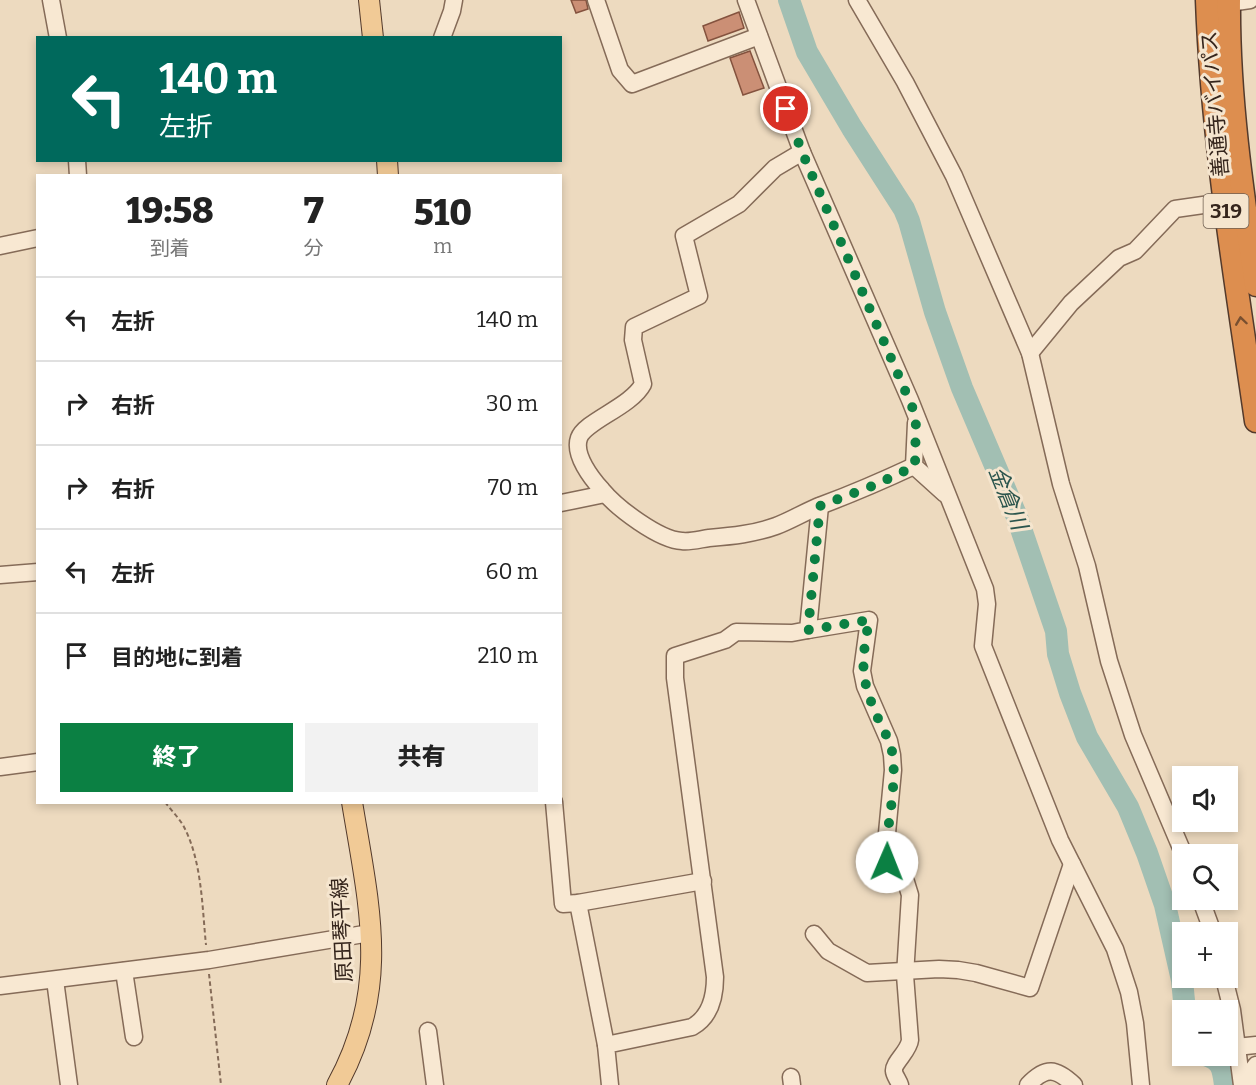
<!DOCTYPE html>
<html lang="ja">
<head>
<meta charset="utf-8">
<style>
  :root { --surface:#fff; --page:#f2f2f2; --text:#222; --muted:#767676; --line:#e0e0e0; --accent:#0b8043 }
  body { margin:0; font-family:Bitter,"Noto Sans JP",serif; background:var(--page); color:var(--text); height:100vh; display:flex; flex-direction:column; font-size:22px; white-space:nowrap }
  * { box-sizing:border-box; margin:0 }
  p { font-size:20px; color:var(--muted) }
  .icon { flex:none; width:33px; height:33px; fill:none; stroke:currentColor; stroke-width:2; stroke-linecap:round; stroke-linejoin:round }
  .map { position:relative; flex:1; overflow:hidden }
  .sheet { position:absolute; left:36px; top:174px; width:526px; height:630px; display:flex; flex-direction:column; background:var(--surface); border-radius:0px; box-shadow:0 3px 9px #0003 }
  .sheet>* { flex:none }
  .banner { position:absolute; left:36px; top:36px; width:526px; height:126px; border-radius:0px; box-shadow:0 3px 9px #0003; background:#00695c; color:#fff; overflow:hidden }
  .fabs { position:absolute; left:1172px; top:766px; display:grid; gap:12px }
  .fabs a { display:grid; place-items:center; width:66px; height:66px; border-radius:0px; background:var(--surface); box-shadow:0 3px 9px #0003; font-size:30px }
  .pin { position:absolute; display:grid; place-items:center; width:51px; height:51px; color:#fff; margin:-26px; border:3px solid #fff; border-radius:50%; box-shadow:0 2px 6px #0007 }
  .me { position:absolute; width:66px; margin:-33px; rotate:1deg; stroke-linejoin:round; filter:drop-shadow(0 0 4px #0008) }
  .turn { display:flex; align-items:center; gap:21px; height:126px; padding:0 24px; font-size:27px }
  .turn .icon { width:78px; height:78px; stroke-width:2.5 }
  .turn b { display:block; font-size:42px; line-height:51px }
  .eta { display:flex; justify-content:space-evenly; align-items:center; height:102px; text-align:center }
  .eta b { font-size:36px; font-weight:800; line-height:42px }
  .action { display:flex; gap:12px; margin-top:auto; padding:12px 24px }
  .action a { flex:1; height:69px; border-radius:0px; background:var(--accent); color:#fff; font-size:24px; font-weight:800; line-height:69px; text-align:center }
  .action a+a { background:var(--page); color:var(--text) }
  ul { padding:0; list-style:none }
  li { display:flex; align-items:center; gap:18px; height:84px; padding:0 24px; border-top:2px solid var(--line) }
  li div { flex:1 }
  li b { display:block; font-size:22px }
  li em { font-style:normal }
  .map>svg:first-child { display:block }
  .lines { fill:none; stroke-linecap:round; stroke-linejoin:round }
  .river { stroke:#a2bfb3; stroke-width:22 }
  .building { fill:#cb8f75; stroke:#84523e; stroke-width:1.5 }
  .minor-casing { stroke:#856b58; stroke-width:19 }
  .major-casing { stroke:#533a2c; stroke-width:22 }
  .highway-casing { stroke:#533a2c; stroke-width:25 }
  .path { stroke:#856b58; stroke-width:2; stroke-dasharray:4.5 3; stroke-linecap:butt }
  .minor { stroke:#f8e8d2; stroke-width:16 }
  .major { stroke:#f1ca96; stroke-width:20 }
  .highway { stroke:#dd8e4f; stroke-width:22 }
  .oneway { stroke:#784f30 }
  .route { stroke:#0b8043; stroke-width:10; stroke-dasharray:0 18 }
  .labels { text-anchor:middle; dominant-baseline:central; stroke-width:6; stroke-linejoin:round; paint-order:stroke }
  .shield { fill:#f5e5ce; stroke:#6f5f51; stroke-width:1.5 }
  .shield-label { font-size:20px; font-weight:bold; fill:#35251c }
  .street-label { font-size:21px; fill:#35251c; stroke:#f5e5ce }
  .water-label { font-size:22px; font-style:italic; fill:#2b554d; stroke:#f5e5ce }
</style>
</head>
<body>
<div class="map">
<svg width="1256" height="1085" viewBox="0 0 1256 1085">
  <rect width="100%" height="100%" fill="#eddabf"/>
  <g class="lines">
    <g class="river">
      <polyline points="789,0 807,52 852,128 904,209 909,221 935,312 962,388 1017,517 1056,631 1058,654 1070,693 1087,737 1128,807 1147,853 1165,905 1182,980 1185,1011"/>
      <path d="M1208,1056c15,5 15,16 17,29"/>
    </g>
  </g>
  <g class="building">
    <polygon points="571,0 586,0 588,9 576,13"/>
    <polygon points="739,12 744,28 708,41 703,26"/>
    <polygon points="750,51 764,88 743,95 730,58"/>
  </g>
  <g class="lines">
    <g class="minor-casing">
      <g id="minor">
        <polyline points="51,0 58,38"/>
        <polyline points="596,0 620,70 632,84 759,36"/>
        <polyline points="746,0 802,152 910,400 985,589 987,604 983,646 1060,840 1115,949 1129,992 1135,1023 1141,1085"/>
        <polyline points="857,0 905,82 954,176 1030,353 1061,484 1087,566 1109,661 1133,735 1184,855"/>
        <polyline points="1229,3 1250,0"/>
        <polyline points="442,38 452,11 454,0"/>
        <path d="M802,152l-27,16 -36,36 -55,32 15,60 -65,31 -1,13 10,44c-12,23 -58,37 -64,54 -6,17 13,41 23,52 15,18 57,50 80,51 9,1 19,-2 27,-3 23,-2 45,-4 67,-12 16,-6 30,-15 46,-21 32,-12 62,-25 92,-39"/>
        <polyline points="77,160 78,176"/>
        <polyline points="0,246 38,238"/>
        <polyline points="1030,353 1071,303 1119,258 1135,251 1175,209 1224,202"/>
        <polyline points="916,423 914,466 945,494"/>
        <polyline points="561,503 605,494"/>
        <polyline points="0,575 38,572"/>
        <path d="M808,630l61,-10 -7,51 3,15 24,55 3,14 1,15 -8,84 5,14 16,14 4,13 -5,80 5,65c-1,11 -17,23 -16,31 0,4 5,10 6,14"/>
        <polyline points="0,767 38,762"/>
        <polyline points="554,802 563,904 578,903 703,881"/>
        <polyline points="1201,900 1213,933"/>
        <polyline points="578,903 606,1045"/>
        <polyline points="814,934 828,951 867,973 939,969 958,970 976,973 1030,988 1072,864"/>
        <polyline points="124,971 134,1037"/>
        <polyline points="1224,978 1232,1010 1242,1085"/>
        <polyline points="55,980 69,1085"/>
        <polyline points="0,986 209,960 370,933"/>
        <polyline points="428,1031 435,1085"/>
        <polyline points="1236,1047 1256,1045"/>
        <polyline points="791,1077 792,1085"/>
        <path d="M610,1085l-4,-40 86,-18c18,-10 23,-30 23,-50l-40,-299v-22l50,-16 11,-8 56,1 16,-3 12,-124"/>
        <path d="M1028,1085c18,-19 28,-17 46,0"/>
        <polyline points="1254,1085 1253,1069 1256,1065"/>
      </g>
    </g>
    <g class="major-casing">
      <g id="major">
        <polyline points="369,0 373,38"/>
        <polyline points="387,160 388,176"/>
        <path d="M337,1085c54,-98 32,-179 15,-283"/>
      </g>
    </g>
    <g class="highway-casing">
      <g id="highway">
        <path d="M1207,0c5,141 29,281 49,421"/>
        <path d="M1229,0c-1,95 13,191 27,285"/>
      </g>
    </g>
    <g class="path">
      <path d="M165,802c6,8 13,15 18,23 19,35 19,81 23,120"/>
      <polyline points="209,974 221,1085"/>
    </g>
    <use href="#minor" class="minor"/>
    <use href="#major" class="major"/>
    <use href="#highway" class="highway"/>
  </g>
  <defs><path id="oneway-chevron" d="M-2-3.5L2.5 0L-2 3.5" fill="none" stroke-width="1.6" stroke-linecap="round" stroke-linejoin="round" transform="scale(1.5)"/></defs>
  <use class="oneway" href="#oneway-chevron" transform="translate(1241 321) rotate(-98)"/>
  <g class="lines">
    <path class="route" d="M786,109l16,43 114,264 -1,50 -40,19 -55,21 -12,124 61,-10c-7,41 -10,54 7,94 6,14 15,27 17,43 3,30 -5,67 -8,97l2,8"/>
  </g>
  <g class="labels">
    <rect class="shield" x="1203.5" y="194" width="45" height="34" rx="4.5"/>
    <g class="shield-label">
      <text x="1226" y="211">319</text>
    </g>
    <g class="street-label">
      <text transform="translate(1215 104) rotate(-95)">善通寺バイパス</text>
      <text transform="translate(342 930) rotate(-93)">原田琴平線</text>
    </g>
    <g class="water-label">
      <text transform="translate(1008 498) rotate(68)">金倉川</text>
    </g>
  </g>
</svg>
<div class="fabs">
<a><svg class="icon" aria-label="sound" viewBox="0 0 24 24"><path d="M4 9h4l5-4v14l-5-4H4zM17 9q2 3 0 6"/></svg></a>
<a><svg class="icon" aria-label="search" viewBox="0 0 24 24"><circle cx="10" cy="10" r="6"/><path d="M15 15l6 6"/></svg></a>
<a>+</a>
<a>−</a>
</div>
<div class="pin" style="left:786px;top:109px;background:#d93025"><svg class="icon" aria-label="arrive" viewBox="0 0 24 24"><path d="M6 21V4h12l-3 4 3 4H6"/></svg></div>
<svg class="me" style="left:887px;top:862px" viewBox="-20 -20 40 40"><circle r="19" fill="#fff"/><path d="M0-13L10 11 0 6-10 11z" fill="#0b8043"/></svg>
<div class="banner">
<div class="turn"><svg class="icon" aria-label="left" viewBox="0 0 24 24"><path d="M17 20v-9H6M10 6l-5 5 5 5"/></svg><div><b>140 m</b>左折</div></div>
</div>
<section class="sheet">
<div class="eta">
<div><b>19:58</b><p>到着</p></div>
<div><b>7</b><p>分</p></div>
<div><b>510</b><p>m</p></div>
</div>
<ul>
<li><svg class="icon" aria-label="left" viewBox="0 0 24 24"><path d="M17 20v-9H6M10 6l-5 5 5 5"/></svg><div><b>左折</b></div><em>140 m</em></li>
<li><svg class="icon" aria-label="right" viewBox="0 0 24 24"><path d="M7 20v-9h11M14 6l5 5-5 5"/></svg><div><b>右折</b></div><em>30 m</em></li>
<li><svg class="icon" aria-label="right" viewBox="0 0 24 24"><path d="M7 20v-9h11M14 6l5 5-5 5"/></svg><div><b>右折</b></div><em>70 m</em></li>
<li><svg class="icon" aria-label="left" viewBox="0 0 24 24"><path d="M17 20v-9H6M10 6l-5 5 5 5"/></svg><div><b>左折</b></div><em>60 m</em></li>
<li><svg class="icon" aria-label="arrive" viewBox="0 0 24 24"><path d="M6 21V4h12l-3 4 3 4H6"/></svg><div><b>目的地に到着</b></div><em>210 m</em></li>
</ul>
<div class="action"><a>終了</a><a>共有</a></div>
</section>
</div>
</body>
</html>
